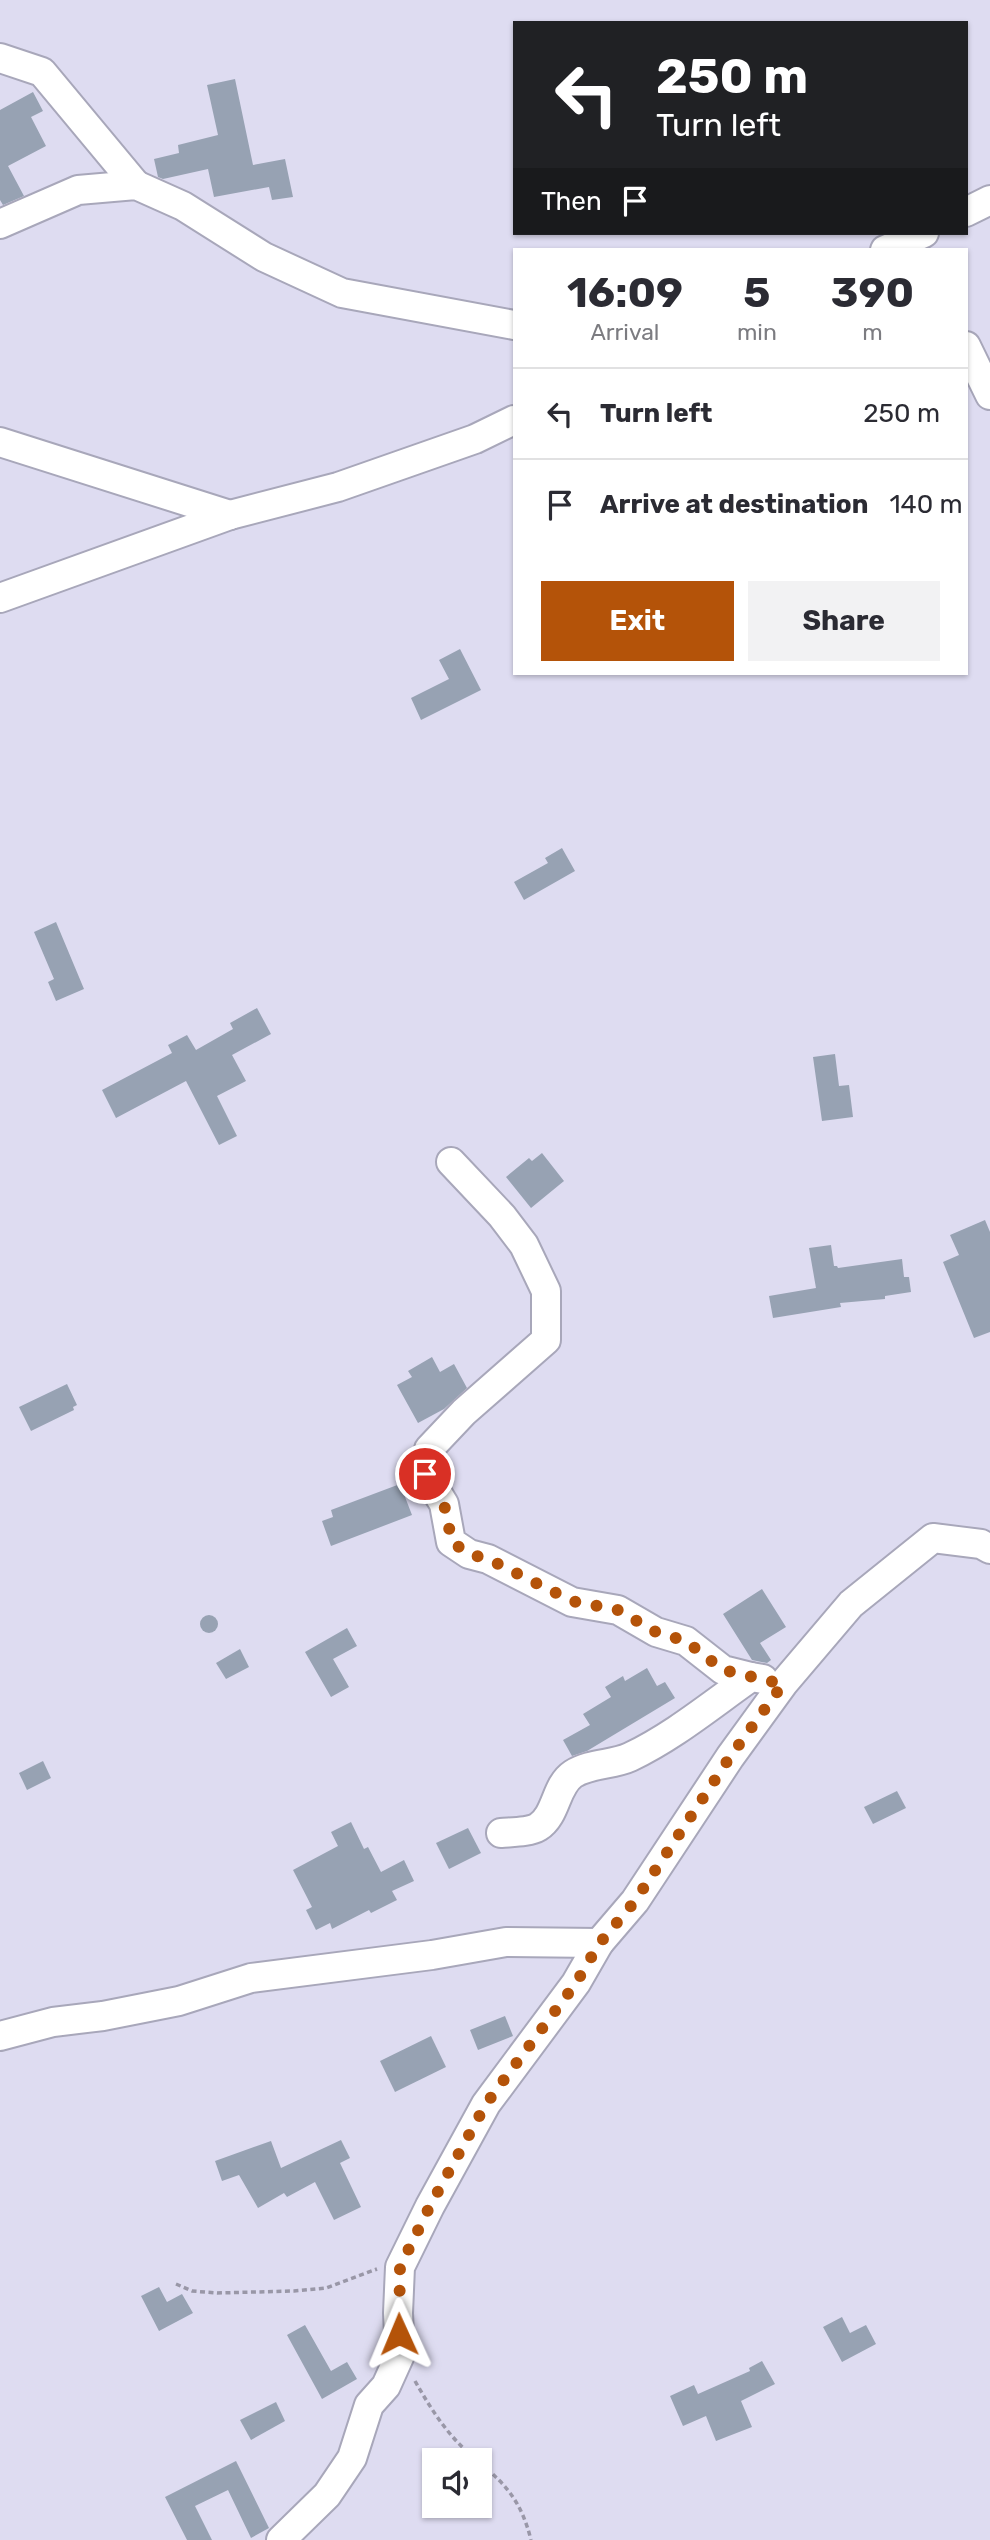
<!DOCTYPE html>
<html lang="en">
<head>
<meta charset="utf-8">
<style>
  :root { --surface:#fff; --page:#f2f2f3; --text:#2b2b33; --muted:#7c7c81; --line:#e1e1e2; --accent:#b45309 }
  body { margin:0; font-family:Rubik,sans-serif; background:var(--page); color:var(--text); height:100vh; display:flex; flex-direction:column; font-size:26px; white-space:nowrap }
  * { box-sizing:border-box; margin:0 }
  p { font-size:23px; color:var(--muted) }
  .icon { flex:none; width:38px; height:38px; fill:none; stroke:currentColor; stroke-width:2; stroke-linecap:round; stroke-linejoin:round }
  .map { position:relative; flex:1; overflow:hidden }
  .panel { position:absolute; left:513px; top:248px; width:455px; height:427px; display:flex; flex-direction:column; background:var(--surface); border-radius:0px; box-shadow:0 2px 5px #0004 }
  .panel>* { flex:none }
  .banner { position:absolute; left:513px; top:21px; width:455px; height:214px; border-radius:0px; box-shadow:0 2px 5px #0004; background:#202124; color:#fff; overflow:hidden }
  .buttons { position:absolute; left:422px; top:2448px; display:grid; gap:14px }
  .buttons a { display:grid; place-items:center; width:70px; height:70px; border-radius:0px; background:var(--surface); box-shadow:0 2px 5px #0004; font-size:35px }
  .pin { position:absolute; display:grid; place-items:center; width:60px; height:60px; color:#fff; margin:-30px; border:4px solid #fff; border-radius:50%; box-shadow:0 2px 7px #0007 }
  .me { position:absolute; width:77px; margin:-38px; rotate:359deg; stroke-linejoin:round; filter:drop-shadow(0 0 5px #0008) }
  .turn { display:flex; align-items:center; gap:24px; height:147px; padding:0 28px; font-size:32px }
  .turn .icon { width:91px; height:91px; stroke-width:2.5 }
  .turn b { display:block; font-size:49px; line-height:60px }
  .then { display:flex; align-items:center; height:66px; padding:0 28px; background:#0003; gap:14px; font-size:26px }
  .eta { display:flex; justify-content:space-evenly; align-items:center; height:119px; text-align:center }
  .eta b { font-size:42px; font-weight:700; line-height:49px }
  .primary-button { display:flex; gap:14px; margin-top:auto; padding:14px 28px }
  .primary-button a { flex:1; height:80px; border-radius:0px; background:var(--accent); color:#fff; font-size:28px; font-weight:700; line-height:80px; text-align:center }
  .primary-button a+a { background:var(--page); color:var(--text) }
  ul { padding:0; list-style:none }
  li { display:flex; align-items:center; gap:21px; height:91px; padding:0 28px; border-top:2px solid var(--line) }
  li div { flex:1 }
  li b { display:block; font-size:26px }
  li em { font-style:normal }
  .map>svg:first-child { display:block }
  .building { fill:#97a2b3 }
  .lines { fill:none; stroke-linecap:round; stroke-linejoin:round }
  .minor-casing { stroke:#a8a7ba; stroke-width:32 }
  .path { stroke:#9997a7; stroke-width:3.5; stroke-dasharray:5 3.5; stroke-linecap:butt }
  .minor { stroke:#fff; stroke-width:28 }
  .route { stroke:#b45309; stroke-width:12; stroke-dasharray:0 21.6 }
</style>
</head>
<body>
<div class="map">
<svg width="990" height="2540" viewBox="0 0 990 2540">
  <rect width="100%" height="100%" fill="#dedcf1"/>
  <g class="building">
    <polygon points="235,79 253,165 285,159 293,197 272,200 269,187 214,197 208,169 163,179 158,177 154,159 179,153 178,145 218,135 207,85"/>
    <polygon points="33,92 43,111 31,117 46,146 8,166 24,196 3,205 0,200 0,110"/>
    <polygon points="460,649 481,690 421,720 411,698 449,679 439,660"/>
    <polygon points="562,848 575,871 524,900 514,882 548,863 545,858"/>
    <polygon points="56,922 84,989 56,1001 48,982 54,979 34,932"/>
    <polygon points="257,1008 271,1034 232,1055 246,1081 217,1096 237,1136 219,1145 186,1081 116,1118 102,1090 172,1053 168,1045 187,1035 196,1050 233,1029 230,1023"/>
    <polygon points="835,1054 839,1086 849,1085 853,1117 822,1121 813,1057"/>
    <polygon points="542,1153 564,1181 531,1208 506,1177 529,1158 532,1161"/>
    <polygon points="985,1220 990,1232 990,1332 974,1338 943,1262 959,1255 950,1235"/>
    <polygon points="831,1245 834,1266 837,1266 838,1268 902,1259 904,1277 909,1277 911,1292 885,1296 885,1299 840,1303 841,1307 773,1318 769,1296 816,1288 809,1248"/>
    <polygon points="432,1357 440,1372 454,1364 467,1388 444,1409 418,1423 397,1385 412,1377 408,1371"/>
    <polygon points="67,1384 77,1405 73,1407 74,1410 31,1431 19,1407"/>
    <polygon points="400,1484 412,1515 331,1546 322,1521 333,1517 331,1510"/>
    <polygon points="762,1589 786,1627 760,1643 771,1660 767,1663 752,1660 723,1614"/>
    <circle cx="209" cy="1624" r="9"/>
    <polygon points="347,1628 357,1646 333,1659 349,1687 331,1697 305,1652"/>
    <polygon points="240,1649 249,1667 226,1679 216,1663"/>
    <polygon points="647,1668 657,1686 665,1682 675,1698 587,1751 572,1756 563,1740 590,1725 583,1714 611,1697 605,1687 623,1676 625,1681"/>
    <polygon points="43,1761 51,1778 27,1790 19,1773"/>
    <polygon points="897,1791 906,1808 873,1824 864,1807"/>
    <polygon points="351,1822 364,1849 368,1847 381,1872 404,1860 414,1881 392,1891 397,1900 371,1913 369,1910 332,1929 330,1923 316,1930 306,1910 312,1907 293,1870 338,1846 331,1832"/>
    <polygon points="468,1828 481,1853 449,1869 436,1843"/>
    <polygon points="505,2016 513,2036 478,2050 470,2030"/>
    <polygon points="431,2036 446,2067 395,2092 380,2061"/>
    <polygon points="341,2140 350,2158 340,2163 361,2207 334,2220 315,2182 287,2197 284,2193 258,2208 239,2175 222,2181 215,2161 271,2141 281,2168"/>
    <polygon points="159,2287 167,2302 182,2294 193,2313 159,2331 141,2296"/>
    <polygon points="842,2317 850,2333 866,2325 876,2344 842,2362 823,2327"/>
    <polygon points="305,2325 331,2371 347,2362 357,2379 322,2399 287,2335"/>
    <polygon points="762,2361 775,2384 741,2401 752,2427 716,2441 706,2416 683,2426 670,2396 694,2385 698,2394 750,2371 749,2368"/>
    <polygon points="276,2402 285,2421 251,2440 240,2420"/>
    <polygon points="236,2461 269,2528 251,2538 228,2490 195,2506 212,2540 187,2540 165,2497"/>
  </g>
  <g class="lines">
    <g class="minor-casing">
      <g id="minor">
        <polyline points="0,58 42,72 136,185"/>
        <polyline points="966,212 990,200"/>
        <polyline points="0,224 78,190 136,185 183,206 264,257 342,293 514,325"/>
        <polyline points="885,250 924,233"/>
        <polyline points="966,346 990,395"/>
        <polyline points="0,442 230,515"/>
        <polyline points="0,598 230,515 338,487 475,439 514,420"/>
        <polyline points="451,1162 502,1216 524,1245 546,1291 546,1340 464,1412 429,1449 425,1473 444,1504 451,1542 469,1554 488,1559 572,1602 618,1610 656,1632 686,1641 723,1670 751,1677"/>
        <path d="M501,1833c11,-1 29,-1 37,-6 19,-12 17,-41 35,-53 17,-11 40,-9 57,-17 44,-21 81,-52 121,-80l12,2"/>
        <polyline points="0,2036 53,2022 103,2016 179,2001 251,1978 432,1955 506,1942 599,1943"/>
        <polyline points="281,2540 327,2495 352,2458 369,2405 386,2386 400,2355 398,2313 400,2267 430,2206 486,2104 576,1983 599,1943 635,1901 730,1757 783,1684 851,1604 933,1538 981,1544 990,1549"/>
      </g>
    </g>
    <g class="path">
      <polyline points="176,2284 192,2291 217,2293 294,2291 326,2288 377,2269"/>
      <path d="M415,2381c17,30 35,58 62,79"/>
      <path d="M480,2463c28,23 42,41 51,77"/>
    </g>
    <use href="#minor" class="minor"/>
  </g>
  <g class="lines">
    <polyline class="route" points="399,2334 400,2267 430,2206 486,2104 576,1983 599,1944 635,1901 730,1757 783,1684 723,1670 686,1641 656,1632 618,1610 572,1601 488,1559 469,1554 452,1542 444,1504 425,1474"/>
  </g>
</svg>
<div class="buttons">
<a><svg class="icon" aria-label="sound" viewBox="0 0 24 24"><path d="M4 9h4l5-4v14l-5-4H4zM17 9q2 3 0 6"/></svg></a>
</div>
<div class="pin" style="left:425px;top:1474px;background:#d93025"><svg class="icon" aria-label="arrive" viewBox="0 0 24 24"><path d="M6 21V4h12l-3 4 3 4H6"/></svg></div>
<svg class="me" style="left:399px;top:2334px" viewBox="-20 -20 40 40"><path d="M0-17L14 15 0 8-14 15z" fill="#b45309" stroke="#fff" stroke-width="4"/></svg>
<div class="banner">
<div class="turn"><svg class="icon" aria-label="left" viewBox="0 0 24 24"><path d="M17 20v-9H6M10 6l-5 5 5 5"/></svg><div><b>250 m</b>Turn left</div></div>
<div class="then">Then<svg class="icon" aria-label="arrive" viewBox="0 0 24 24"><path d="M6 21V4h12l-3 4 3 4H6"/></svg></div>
</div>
<section class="panel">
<div class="eta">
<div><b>16:09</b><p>Arrival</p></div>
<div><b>5</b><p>min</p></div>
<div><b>390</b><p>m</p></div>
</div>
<ul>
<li><svg class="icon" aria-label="left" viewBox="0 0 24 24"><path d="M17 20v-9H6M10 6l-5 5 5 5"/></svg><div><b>Turn left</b></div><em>250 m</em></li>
<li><svg class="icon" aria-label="arrive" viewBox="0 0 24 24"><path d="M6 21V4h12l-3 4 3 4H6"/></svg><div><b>Arrive at destination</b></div><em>140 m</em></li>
</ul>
<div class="primary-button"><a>Exit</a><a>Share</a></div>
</section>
</div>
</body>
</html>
